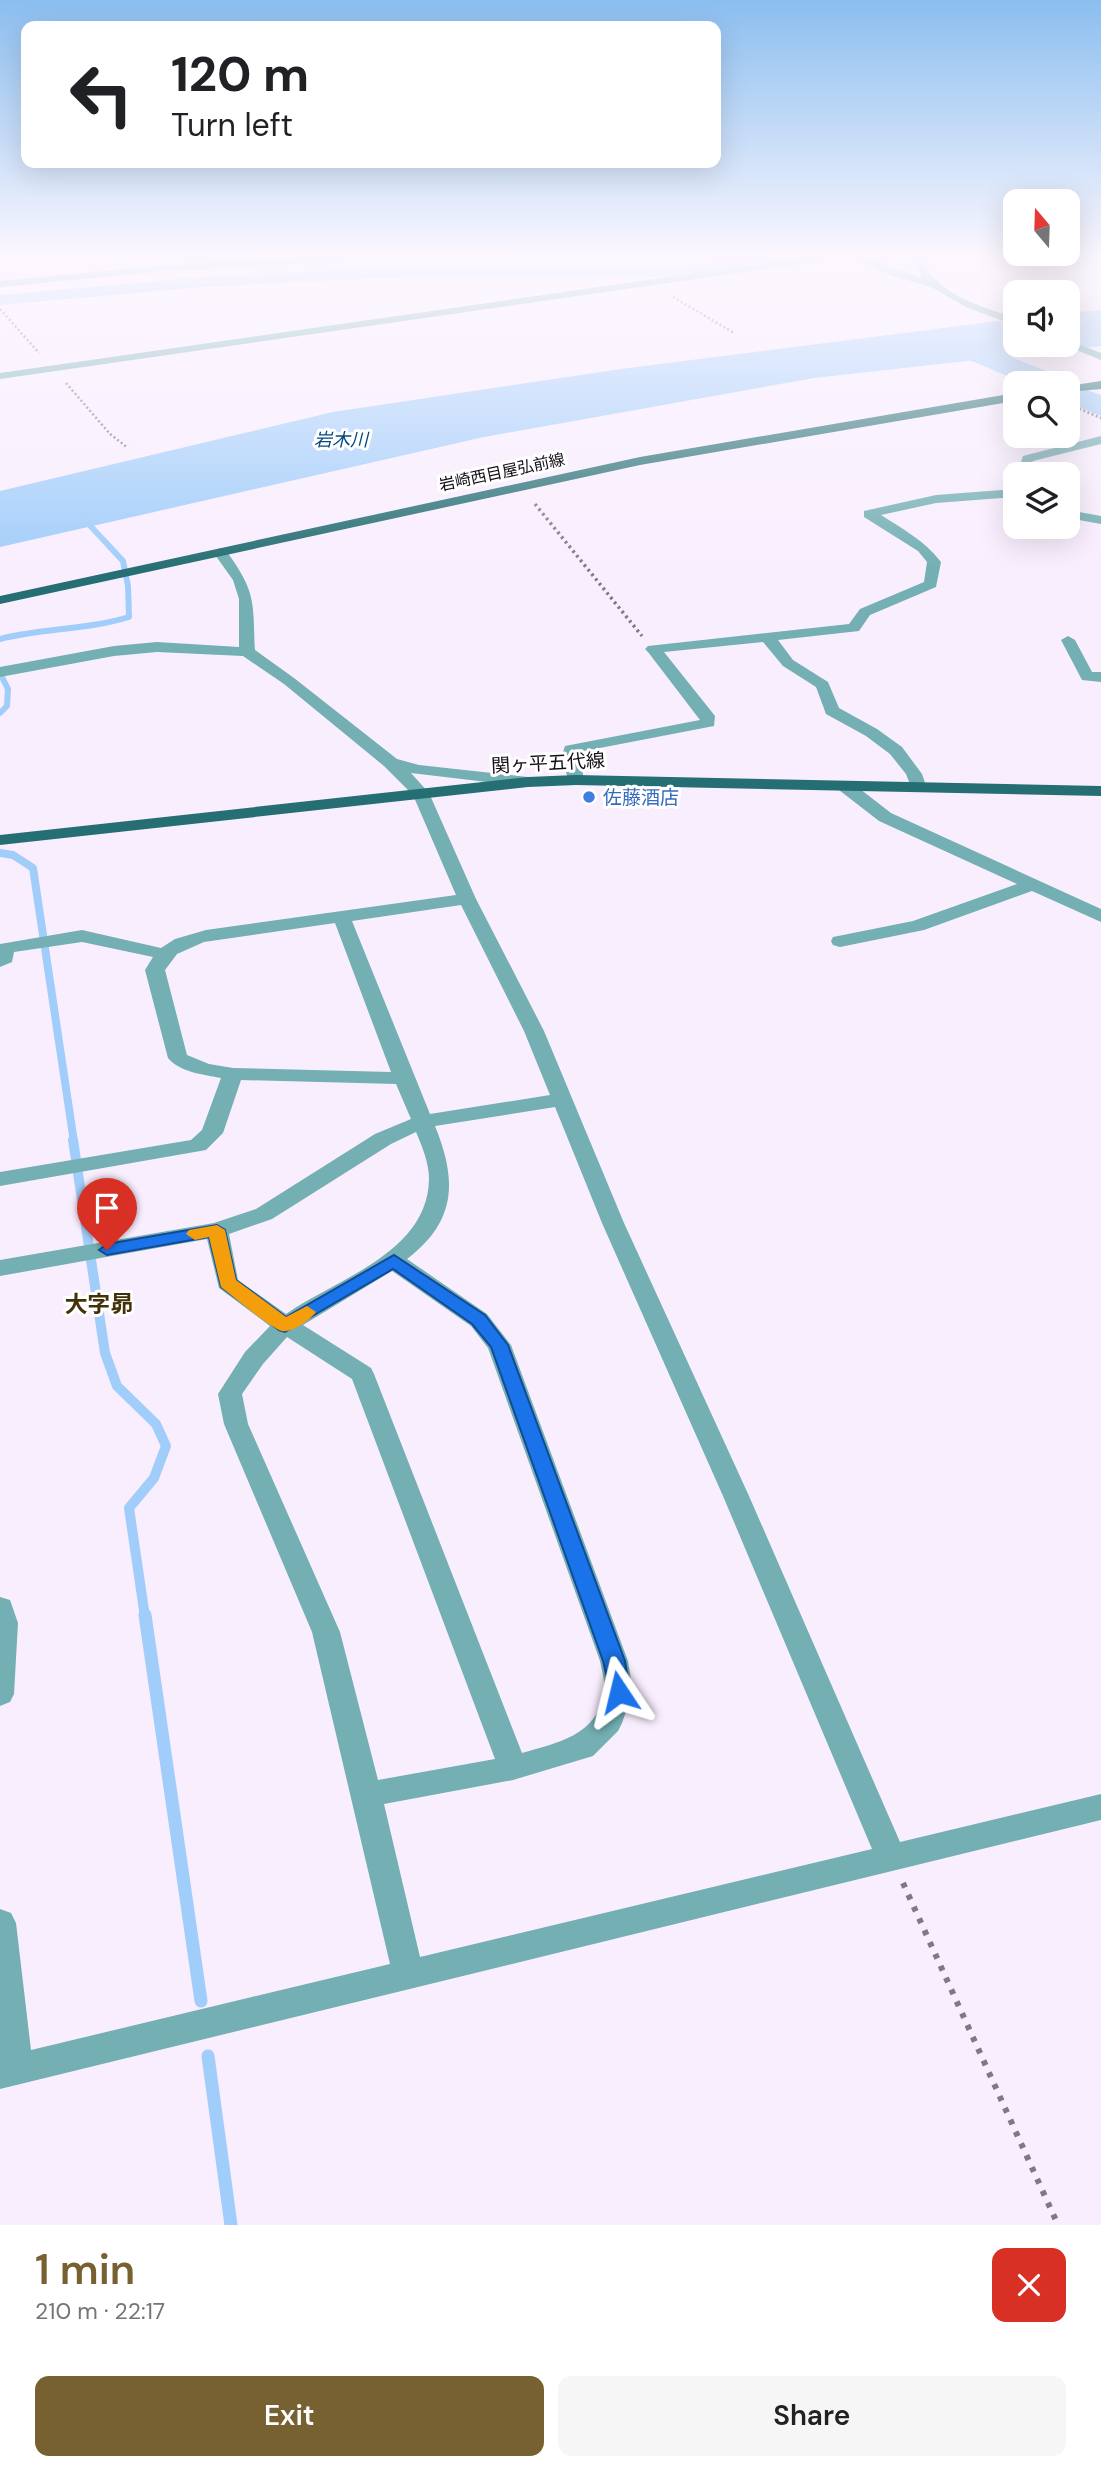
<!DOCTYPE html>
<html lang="en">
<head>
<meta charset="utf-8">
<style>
  :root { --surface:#fff; --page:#f6f6f6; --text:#202124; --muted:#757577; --accent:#786131 }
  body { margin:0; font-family:"DM Sans","Noto Sans JP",sans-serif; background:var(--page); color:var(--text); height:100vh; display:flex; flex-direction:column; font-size:26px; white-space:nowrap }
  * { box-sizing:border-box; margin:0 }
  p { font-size:23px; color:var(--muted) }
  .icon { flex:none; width:38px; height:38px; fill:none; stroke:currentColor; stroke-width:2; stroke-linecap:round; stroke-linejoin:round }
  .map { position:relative; height:2225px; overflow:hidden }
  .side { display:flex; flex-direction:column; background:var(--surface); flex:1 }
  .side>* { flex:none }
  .guide { position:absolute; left:21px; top:21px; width:700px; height:147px; border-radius:14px; box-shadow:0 7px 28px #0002; background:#fff; color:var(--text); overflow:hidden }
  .needle { width:46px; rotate:341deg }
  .controls { position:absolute; left:1003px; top:189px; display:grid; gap:14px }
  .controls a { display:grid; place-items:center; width:77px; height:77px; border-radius:14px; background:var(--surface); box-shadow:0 7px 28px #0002; font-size:35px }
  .pin { position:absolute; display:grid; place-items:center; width:60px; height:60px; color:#fff; margin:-72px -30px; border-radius:50% 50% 50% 0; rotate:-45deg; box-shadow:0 0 7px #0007 }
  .pin .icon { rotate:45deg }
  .me { position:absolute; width:77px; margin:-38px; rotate:350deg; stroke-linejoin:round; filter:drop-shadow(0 0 5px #0008) }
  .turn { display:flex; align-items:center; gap:24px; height:147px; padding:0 35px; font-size:32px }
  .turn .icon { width:91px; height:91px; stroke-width:2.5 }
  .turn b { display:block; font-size:49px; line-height:60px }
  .round { display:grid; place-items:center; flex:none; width:74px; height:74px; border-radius:14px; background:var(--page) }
  .head { display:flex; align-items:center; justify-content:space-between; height:119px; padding:0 35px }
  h1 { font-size:42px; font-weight:600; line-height:52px; color:var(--accent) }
  .primary-button { display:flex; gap:14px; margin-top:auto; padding:14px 35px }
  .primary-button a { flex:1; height:80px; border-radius:14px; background:var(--accent); color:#fff; font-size:28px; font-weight:600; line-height:80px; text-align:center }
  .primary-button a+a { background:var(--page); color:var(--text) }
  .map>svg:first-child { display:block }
  .water { fill:#a1cdfa }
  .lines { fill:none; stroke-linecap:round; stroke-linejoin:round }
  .stream-far3 { stroke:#a1cdfa; stroke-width:6 }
  .stream-far2 { stroke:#a1cdfa; stroke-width:8 }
  .stream-far1 { stroke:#a1cdfa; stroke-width:10 }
  .stream { stroke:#a1cdfa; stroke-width:13 }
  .canal { fill:#a1cdfa; fill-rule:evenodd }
  .river { fill:#a1cdfa; fill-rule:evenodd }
  .path-far2 { stroke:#807884; stroke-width:2.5; stroke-dasharray:2 2.5; stroke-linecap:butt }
  .path-far1 { stroke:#807884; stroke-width:3.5; stroke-dasharray:2.5 3.5; stroke-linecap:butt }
  .path { stroke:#807884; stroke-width:6; stroke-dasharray:5 8; stroke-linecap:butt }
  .minor { fill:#73afb3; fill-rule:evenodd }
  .major { fill:#256e73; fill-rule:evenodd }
  .route { fill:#1a73e8; stroke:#114b97; stroke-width:2 }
  .slow { fill:#f59e0b }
  .shop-dot { fill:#3f7fe0; stroke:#fff; stroke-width:2.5 }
  .labels { text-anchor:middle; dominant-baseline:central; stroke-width:6; stroke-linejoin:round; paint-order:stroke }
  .far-street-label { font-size:16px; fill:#140e17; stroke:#fff }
  .far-water-label { font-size:18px; font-style:italic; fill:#05487e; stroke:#fff }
  .street-label { font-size:19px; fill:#140e17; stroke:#fff }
  .shop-label { font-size:19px; fill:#366cbe; stroke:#fff; text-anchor:start }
  .quarter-label { font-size:23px; font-weight:bold; fill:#433209; stroke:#fff }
</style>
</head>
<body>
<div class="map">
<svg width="1101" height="2225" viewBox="0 0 1101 2225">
  <rect width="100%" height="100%" fill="#f9eefe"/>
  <polygon class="water" points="1101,310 1101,346 814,378 484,437 0,547 0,491 333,412 621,369 1015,319 1015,345 1068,345 1068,313"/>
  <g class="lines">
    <g class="stream-far3">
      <path d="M0,639c43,-11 87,-9 129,-22l-1,-31 -5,-25 -40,-43"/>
      <polyline points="0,673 8,689 7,706 0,713"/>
    </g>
    <polyline class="stream-far2" points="0,853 13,855 33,868 74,1142"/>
    <polyline class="stream-far1" points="73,1140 105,1353 117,1386 156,1424 166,1446 154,1478 129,1508 145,1617"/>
    <g class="stream">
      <polyline points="145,1615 201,2001"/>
      <polyline points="208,2056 231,2225"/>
    </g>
    <polygon class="canal" points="757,258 803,258 795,263 682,277 398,277 202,287 0,305 0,295 202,277 398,267 682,267"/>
    <g class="river">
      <polygon points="974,332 984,335 990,348 1060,377 1064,383 1024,383 967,359 960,341 964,335"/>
      <polygon points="1066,383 1068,383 1101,395 1101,416 1068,403"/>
    </g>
    <g class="path-far2">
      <polyline points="673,297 734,333"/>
      <polyline points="0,309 39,353"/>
      <polyline points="66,383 110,434 128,448"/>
      <polyline points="1075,407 1101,418"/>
    </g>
    <polyline class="path-far1" points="535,504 642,636"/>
    <polyline class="path" points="903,1883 1058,2225"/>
    <g class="minor">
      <polygon points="283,258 342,258 337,261 165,271 0,287 0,281 165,265"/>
      <polygon points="800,258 827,258 822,261 0,379 0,373"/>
      <path d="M855,258h14l53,20 -10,-20h10c14,37 59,48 93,60v7l-47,-17 -37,-21 -41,-12z"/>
      <polygon points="1068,340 1101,353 1101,360 1064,345 1068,345"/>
      <polygon points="1101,436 1101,444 1033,461 1029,474 1017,474 1023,456"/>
      <path d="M1015,489v8l-79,6 -55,12c22,14 44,26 60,47l-5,25 -66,28 -11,16 -81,9 15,20 35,22 11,26 38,21 25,18 20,27 5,14 -2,4h-12l-7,-18 -16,-20 -24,-18 -40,-22 -10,-27 -33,-21 -20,-24 -99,10 51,64 -1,10 -135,26 5,28 -8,5 -8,-5 -6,-25 3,-9 135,-26 -52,-68 -3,-3 3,-3 201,-22 11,-15 64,-27 3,-20 -9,-11 -54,-34v-6l72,-16z"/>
      <polygon points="1068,510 1101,516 1101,524 1068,518"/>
      <path d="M220,548l5,1c31,43 28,50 30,101l39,28 103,81 22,6 109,12 8,5 -8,5 -117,-14 18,20 47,106 68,132 80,192 125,273 151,346 201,-48v26l-1101,269v-180l11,4 5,10 15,127 359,-86 -78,-332 -88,-208 -6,-30 27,-42 25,-26 -51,-38 -12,-49 -207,37v-16l214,-37 42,-14 119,-75 36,-15 -15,-35 -155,-4 -18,53 -17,17 -206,36v-14l191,-32 11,-10 19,-52c-16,-3 -42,-6 -53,-20l-23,-88 8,-13 -71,-15 -68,10 -2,10 -12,5v-23l82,-14 79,18 14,-9 31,-9 250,-35 -43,-100 -29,-29 -100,-82 -41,-28 -86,-4 -43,4 -114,21v-10l114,-21 43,-4 82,5v-48l-6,-19 -20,-28zM461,905l63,126 26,64 -120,19 -78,-193zM335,923l56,149 -158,-4 -24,-4 -22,-9 -22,-85 12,-16 27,-12zM555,1107l47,116 121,273 149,353 -452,108 -36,-153 129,-24 80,-24 25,-25 4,-8 11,-31 -5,-31 -117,-316 -24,-31 -80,-55c50,-38 50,-79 28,-133zM416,1132c6,14 13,31 13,47 -1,74 -93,100 -143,135l-48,-34 -9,-46 43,-15 119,-75zM392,1271l79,55 17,22 112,313c2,10 6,23 4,32 -7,43 -48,50 -82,60l-148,-379 -3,-6 -68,-43zM287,1337l65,42 143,380 -117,21 -38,-148 -92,-208 -6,-30 21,-30z"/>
      <polygon points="1068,636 1075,640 1092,672 1101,672 1101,682 1082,680 1061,640"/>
      <polygon points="845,781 851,782 891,813 1101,909 1101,922 1032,891 924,930 840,947 833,945 831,941 833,937 913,921 1017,884 879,821 839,790 837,786"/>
      <polygon points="0,1597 10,1600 18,1623 14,1694 10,1702 0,1706"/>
    </g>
    <g class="major">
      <polygon points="1101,381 1101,389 1068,392 1068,386"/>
      <polygon points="1015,393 1015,401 640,465 0,604 0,596 640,457"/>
      <polygon points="576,775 1101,786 1101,796 576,785 528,787 0,845 0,835 528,777"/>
    </g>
  </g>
  <linearGradient id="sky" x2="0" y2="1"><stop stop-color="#8bbeef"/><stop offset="0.45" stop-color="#fcf7ff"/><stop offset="1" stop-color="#fcf7ff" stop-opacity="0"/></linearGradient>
  <rect width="1101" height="570" fill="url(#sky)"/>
  <polygon class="route" points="217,1225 225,1230 236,1280 286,1317 394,1255 485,1315 508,1345 625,1661 630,1692 627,1698 619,1701 612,1698 603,1661 491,1347 472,1324 393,1269 285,1332 279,1330 221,1287 209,1237 107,1255 99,1250 107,1244"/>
  <path class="slow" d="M217,1225l8,5 11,50 50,37 21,-11 9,6c-6,8 -24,21 -34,19 -13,-4 -48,-34 -61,-44l-12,-50 -14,3 -9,-6 3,-4z"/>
  <circle class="shop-dot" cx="589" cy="797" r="7"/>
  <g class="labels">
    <g class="far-street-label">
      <text transform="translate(502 472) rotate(-12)">岩崎西目屋弘前線</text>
    </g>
    <g class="far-water-label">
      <text x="341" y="440">岩木川</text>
    </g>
    <g class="street-label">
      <text transform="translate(548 763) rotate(-3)">関ヶ平五代線</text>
    </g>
    <g class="shop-label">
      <text x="603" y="797">佐藤酒店</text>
    </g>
    <g class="quarter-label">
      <text x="99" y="1304">大字昴</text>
    </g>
  </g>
</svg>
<div class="controls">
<a><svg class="needle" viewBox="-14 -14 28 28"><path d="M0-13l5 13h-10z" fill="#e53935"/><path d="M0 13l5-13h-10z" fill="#757577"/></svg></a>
<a><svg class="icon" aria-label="sound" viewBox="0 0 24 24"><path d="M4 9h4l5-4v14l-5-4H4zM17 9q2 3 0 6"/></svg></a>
<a><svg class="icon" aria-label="search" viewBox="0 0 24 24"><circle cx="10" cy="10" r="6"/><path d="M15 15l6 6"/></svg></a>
<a><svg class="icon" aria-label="layers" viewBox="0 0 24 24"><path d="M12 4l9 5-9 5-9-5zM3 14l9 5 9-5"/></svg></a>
</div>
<div class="pin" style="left:107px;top:1250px;background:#d93025"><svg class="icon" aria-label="arrive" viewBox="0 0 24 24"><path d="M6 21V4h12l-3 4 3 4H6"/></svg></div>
<svg class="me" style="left:619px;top:1692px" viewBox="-20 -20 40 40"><path d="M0-17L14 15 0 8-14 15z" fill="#1a73e8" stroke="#fff" stroke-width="4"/></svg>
<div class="guide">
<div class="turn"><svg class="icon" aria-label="left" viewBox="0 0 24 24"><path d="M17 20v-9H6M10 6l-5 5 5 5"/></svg><div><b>120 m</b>Turn left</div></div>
</div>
</div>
<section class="side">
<div class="head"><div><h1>1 min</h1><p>210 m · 22:17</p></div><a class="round" style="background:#d93025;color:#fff"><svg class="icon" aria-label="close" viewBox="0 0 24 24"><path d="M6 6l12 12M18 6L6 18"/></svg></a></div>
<div class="primary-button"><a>Exit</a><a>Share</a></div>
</section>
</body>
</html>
